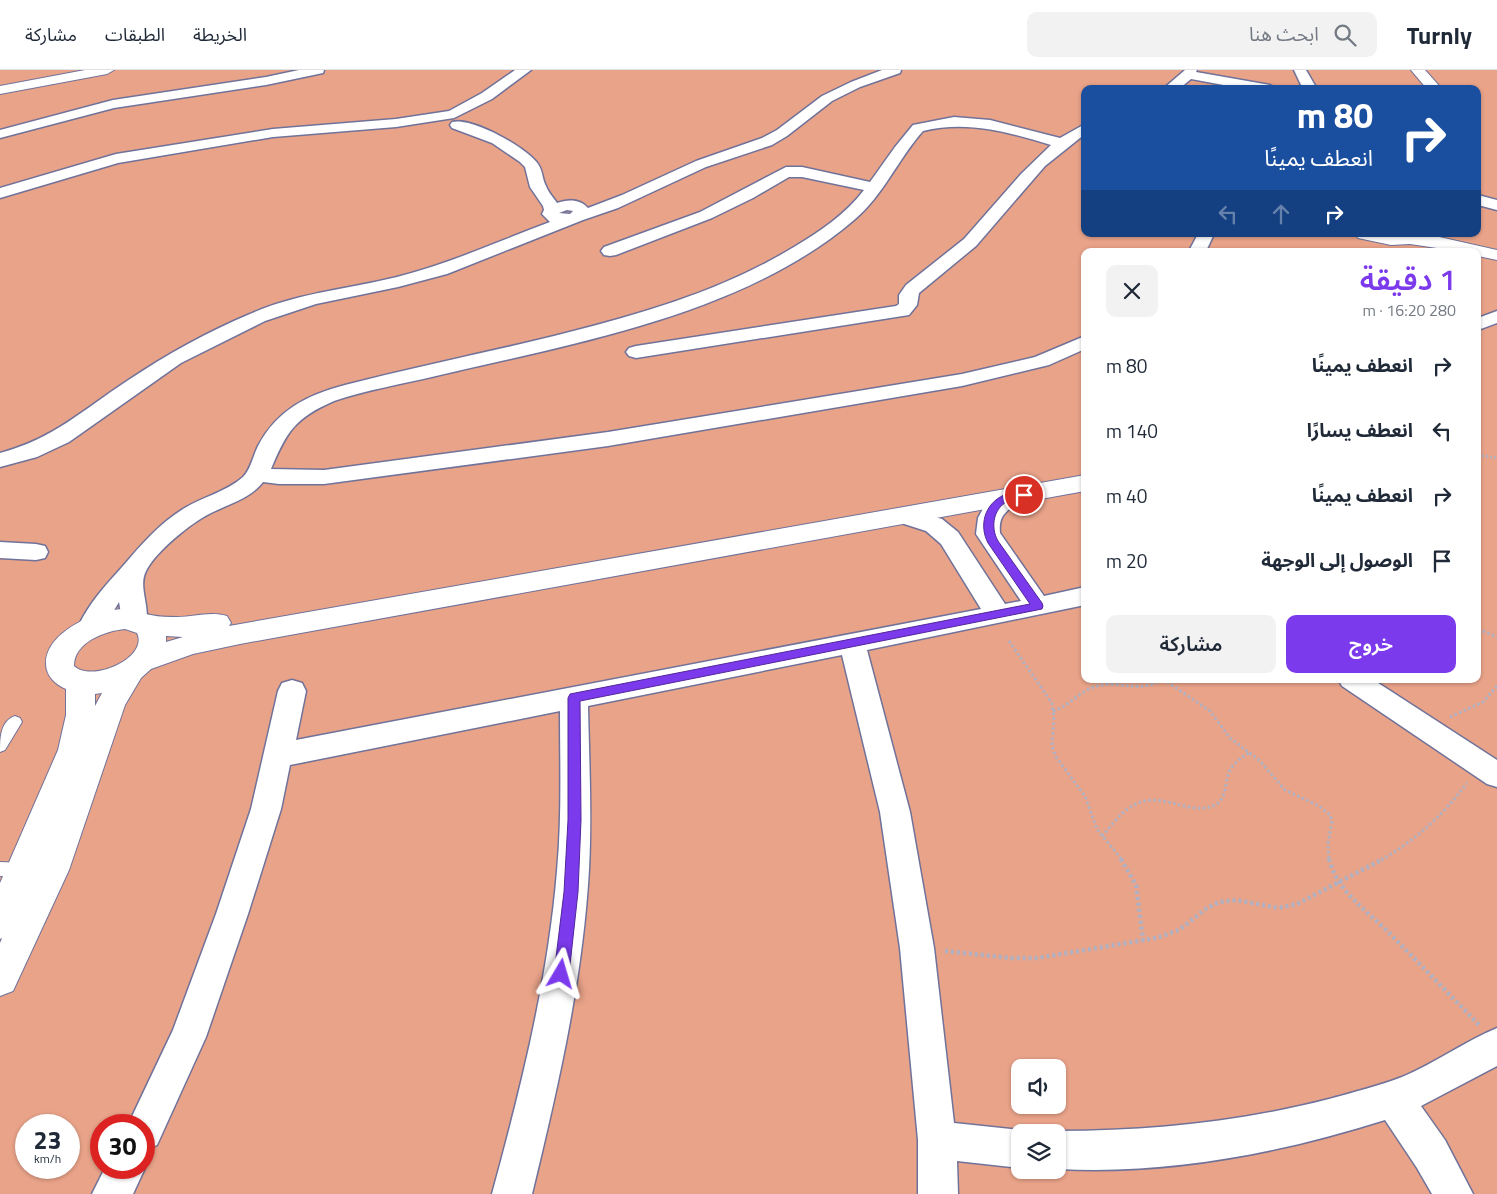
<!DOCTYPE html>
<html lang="ar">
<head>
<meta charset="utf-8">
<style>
  :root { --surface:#fff; --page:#f2f2f3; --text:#1f2937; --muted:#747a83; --line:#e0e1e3; --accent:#7c3aed }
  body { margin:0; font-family:"Titillium Web","Noto Sans Arabic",sans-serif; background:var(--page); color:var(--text); direction:rtl; height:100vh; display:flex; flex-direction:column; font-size:19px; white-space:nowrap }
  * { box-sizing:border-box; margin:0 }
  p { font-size:16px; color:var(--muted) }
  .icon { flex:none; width:28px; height:28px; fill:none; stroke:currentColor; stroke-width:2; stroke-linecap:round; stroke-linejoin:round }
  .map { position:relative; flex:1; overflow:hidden; direction:ltr }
  .sheet { position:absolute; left:1081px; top:178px; width:400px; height:435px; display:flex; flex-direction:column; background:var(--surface); border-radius:10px; box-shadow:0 1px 4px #0004; direction:rtl }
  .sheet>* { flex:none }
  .banner { position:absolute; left:1081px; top:15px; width:400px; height:152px; border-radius:10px; box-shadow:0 1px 4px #0004; direction:rtl; background:#1a4fa0; color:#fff; overflow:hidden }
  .controls { position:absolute; left:1011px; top:989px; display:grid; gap:10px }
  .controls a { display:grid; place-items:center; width:55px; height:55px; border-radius:10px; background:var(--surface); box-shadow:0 1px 4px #0004; font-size:25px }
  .speed { position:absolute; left:15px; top:1044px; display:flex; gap:10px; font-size:25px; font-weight:700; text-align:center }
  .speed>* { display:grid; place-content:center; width:65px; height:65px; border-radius:50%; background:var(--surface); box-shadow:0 1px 4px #0004; line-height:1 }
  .speed small { font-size:12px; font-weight:400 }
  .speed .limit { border:8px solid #d22; background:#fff; color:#111 }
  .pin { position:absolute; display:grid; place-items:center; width:42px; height:42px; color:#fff; margin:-21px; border:2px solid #fff; border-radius:50%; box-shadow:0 1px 5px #0007 }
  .me { position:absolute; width:55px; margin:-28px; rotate:7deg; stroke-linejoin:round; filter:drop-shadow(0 0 4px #0008) }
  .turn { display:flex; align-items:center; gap:18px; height:105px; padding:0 25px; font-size:22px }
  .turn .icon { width:65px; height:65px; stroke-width:2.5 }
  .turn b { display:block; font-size:35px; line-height:42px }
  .lanes { display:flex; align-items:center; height:48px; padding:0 25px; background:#0003; justify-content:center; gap:25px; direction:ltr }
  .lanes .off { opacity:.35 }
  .round { display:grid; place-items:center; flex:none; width:52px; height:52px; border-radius:10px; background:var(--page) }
  .head { display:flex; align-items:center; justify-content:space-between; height:85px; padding:0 25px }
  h1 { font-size:30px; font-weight:600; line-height:38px; color:var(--accent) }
  .primary-button { display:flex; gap:10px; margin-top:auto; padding:10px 25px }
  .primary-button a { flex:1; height:58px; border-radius:10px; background:var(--accent); color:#fff; font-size:20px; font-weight:600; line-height:58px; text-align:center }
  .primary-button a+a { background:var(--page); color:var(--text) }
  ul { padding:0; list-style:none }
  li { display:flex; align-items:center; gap:15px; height:65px; padding:0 25px }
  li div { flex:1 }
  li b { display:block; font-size:19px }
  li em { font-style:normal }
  header { display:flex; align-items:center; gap:30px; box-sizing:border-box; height:70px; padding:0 25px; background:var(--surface); border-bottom:1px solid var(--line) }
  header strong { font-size:24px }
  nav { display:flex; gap:28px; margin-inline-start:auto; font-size:18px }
  .search { width:350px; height:45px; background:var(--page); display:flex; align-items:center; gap:12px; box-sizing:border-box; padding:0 18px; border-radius:10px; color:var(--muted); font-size:19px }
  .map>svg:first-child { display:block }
  .green { fill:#e9a389; fill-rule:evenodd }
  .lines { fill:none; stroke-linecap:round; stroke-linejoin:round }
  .service-casing { stroke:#707299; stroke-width:2 }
  .minor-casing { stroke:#707299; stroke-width:3 }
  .tertiary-casing { stroke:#707299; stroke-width:2 }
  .path-far2 { stroke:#afb1c2; stroke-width:2.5; stroke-dasharray:2 2; stroke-linecap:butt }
  .path-far1 { stroke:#afb1c2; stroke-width:3; stroke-dasharray:2.5 2.5; stroke-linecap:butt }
  .path { stroke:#afb1c2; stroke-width:4.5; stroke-dasharray:3 3; stroke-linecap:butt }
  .service { fill:#fff; fill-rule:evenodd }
  .minor { fill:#fff; fill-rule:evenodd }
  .tertiary { fill:#fff; fill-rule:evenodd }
  .route { fill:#7c3aed; stroke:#51269a }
</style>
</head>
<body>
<header>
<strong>Turnly</strong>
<div class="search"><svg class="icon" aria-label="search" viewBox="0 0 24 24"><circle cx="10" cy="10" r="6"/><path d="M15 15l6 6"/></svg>ابحث هنا</div>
<nav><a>الخريطة</a><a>الطبقات</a><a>مشاركة</a></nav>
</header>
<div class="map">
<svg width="1497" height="1124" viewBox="0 0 1497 1124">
  <rect width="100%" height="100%" fill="#e4e6f8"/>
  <path class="green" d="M0,0h1497v1124h-1497zM1085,19h393v145h-393zM1085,181h393v428h-393zM1020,998h38v37h-38zM26,1055h43v43h-43zM101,1055h43v43h-43zM1020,1062h38v38h-38z"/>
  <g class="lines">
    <g class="service-casing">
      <g id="service">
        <path d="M15,646l5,2 2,4 -17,28 -5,2c0,-13 0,-31 15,-36z"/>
        <polygon points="0,792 23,793 29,795 31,800 29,805 23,807 0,806"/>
      </g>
    </g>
    <g class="minor-casing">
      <g id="minor">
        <polygon points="299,0 324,0 323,3 266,15 114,38 0,68 0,60 113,30 266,7"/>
        <polygon points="515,0 531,0 492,29 454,48 396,57 273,67 118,93 0,128 0,118 116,84 273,59 396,49 449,41 482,23"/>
        <path d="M882,0h19l-1,3 -40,14 -28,14 -45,35 -15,9 -66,22 -88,41 -35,12 -136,54 -49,13 -82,17 -51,17 -84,42 -112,79 -32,15 -37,10v-14c53,-14 83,-43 127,-72 39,-26 80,-49 123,-67 47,-21 98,-25 147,-37 52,-13 102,-36 153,-55l-8,-8 2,-4 -1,-4 -13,-19 -5,-20 -5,-5 -28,-19 -40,-15 -2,-3 2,-3c20,-5 74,25 86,42 5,7 4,15 8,22 2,6 7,11 11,17 11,-4 23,-4 31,5l34,-13 74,-34 66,-23 15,-8 45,-34 29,-14zM567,140l6,1 -3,3 -11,-1z"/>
        <polygon points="1185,0 1197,0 1196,2 1270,15 1277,19 1245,19 1191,9 1179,19 1163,19"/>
        <polygon points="1294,0 1306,0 1317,19 1303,19"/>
        <path d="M954,47l36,3 70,18 25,-14v10l-40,32 -69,80 -57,47 -2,12 -8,10 -273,43 -7,-2 -3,-4 3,-4 7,-2 260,-40 3,-2v-9l7,-10 58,-46 57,-65 30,-29c-42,-13 -84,-25 -128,-14 -25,28 -40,65 -69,89 -111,95 -279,123 -418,156 -34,8 -69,14 -102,25 -39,17 -47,30 -63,68l53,1 284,-38 354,-58 73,-17 50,-21v13l-36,16 -87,21 -354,60 -284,38h-45l-16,-2c-12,16 -34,22 -52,31 -20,10 -55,38 -65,58 -9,17 7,40 -2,56l-9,2 -9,-2 -4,-7 -3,-18 -19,32 -9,3 -9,-3 -4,-7c11,-24 27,-41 45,-61 18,-21 36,-42 60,-57 19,-12 43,-17 60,-32 8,-8 10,-21 15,-31 19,-36 49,-51 87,-61 69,-18 140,-32 209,-49 84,-21 166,-44 240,-89 25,-15 52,-33 70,-57l-62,-13h-13l-36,21 -41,20 -96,37 -6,1 -6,-1 -3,-4 3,-4 96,-35 86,-45h16l68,15 25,-35 18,-22z"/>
        <polygon points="1478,125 1497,130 1497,140 1478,135"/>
        <polygon points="1198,164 1214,164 1206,181 1189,181"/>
        <polygon points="1497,241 1497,253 1478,260 1478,248"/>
        <path d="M1007,421l8,2 4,5c-10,15 -21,14 -19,35l44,63 41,-9v18l-218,45 43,162 24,136 20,175 66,7 7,2h-7v36l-63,-7 1,33h-40v-54l-18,-192 -20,-136 -38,-157 -254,51c1,54 4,109 1,163 -6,110 -31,218 -57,325h-40c29,-106 56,-214 65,-323 5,-53 3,-107 3,-160l-270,54 -9,44 -33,105 -42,123 -49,108 -13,6v-26h-16l45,-95 43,-116 35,-105 27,-118 4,-8 10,-3 10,3 4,8 -10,49 685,-131 -40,-65 -15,-13 -31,-10 -4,-5 4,-5 8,-3 39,11 16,13 47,72 16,-3 -45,-67 2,-16 8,-15 13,-10z"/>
        <polygon points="0,472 36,474 45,476 48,482 45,488 36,490 0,488"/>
        <polygon points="1338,609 1372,609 1497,690 1497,717 1487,714 1342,616"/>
        <path d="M1497,958v38l-76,40 24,34 28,54h-41l-15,-26 -32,-48c-104,33 -217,55 -327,49v-37h-4l4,-1c92,0 182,-9 271,-32 25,-7 50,-13 73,-22 33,-14 62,-35 95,-49z"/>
        <polygon points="144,1094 145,1098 133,1124 92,1124 105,1098 144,1098"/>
      </g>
    </g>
    <g class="tertiary-casing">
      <g id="tertiary">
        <polygon points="85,0 114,0 107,4 0,24 0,16"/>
        <polygon points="1411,0 1425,0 1442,19 1427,19"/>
        <polygon points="1355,164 1426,164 1497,180 1497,190 1478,186 1478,181 1457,181 1410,174 1391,175 1358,168"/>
        <path d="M1085,405v16l-845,153 -47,10 -42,15 -10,9 -16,27 -56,165 -56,121 -13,5v-53l2,-5 -2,1v-56l58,-133 8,-35v-26c-10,-4 -20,-13 -20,-25 -1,-32 52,-55 79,-55 9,0 17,5 26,6 8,2 18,2 26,2 17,0 33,-6 50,-1l4,7 -2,3zM125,559l12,4c12,25 -45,50 -63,33 0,-24 31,-35 51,-37zM166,566l17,1 -17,5zM102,623l-7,13v-12z"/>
      </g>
    </g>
    <polyline class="path-far2" points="1478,385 1497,388"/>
    <g class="path-far1">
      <polyline points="1478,559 1497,567"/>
      <polyline points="1009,571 1052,633 1054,647 1052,676 1056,687 1085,726 1097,759 1122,790"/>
      <polyline points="1163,609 1210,641 1230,668 1260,691 1285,720 1319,736 1330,745 1332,751 1328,774 1329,790"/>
      <path d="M1053,641c17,-5 27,-21 44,-25 23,-6 44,8 65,-7"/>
      <polyline points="1450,647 1483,632 1497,616"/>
      <path d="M1102,766c10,-11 20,-26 34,-32 27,-13 55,13 79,1 13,-7 9,-24 15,-35 5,-8 12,-13 20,-18"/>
      <path d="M1381,790c35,-20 62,-45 86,-77"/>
    </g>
    <g class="path">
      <polyline points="1121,789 1136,815 1143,870"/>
      <path d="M1329,789c9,34 39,52 62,76 30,30 59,60 88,90"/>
      <polyline points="945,881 1011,888 1037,888 1156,868 1179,860 1207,838 1219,832 1236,830 1278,838 1297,834 1383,789"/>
    </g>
    <use href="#service" class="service"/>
    <use href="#minor" class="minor"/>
    <use href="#tertiary" class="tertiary"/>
  </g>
  <path class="route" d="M1024,422l4,3 -1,2c-5,2 -11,2 -16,3 -18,6 -21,27 -13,41l44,62 1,3 -1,3 -462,92 1,119 -3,72 -9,82 -2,5 -6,2 -5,-2 -2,-5 10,-82 4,-72v-122l2,-4 460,-90 -42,-61c-9,-17 -4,-39 16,-48 5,-2 13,-2 20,-3z"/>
</svg>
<div class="controls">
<a><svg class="icon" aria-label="sound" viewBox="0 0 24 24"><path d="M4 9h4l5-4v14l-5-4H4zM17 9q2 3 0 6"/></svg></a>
<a><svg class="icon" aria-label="layers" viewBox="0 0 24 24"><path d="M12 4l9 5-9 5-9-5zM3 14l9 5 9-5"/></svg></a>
</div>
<div class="speed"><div>23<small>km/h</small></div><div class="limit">30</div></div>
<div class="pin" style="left:1024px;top:425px;background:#d93025"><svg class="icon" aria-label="arrive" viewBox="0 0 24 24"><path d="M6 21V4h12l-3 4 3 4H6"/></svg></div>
<svg class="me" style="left:561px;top:904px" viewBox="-20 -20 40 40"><path d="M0-17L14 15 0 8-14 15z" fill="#7c3aed" stroke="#fff" stroke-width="4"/></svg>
<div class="banner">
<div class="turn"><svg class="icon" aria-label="right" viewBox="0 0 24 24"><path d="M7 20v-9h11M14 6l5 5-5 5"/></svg><div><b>80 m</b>انعطف يمينًا</div></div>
<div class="lanes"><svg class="icon off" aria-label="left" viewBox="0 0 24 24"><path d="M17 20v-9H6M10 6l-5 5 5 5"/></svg><svg class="icon off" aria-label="ahead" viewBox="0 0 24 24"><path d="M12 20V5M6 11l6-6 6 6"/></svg><svg class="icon" aria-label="right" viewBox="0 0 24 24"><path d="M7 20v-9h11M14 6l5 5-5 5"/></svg></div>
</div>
<section class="sheet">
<div class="head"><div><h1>1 دقيقة</h1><p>280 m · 16:20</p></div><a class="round"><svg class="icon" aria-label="close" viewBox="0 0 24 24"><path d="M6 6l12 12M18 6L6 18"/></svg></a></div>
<ul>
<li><svg class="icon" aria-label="right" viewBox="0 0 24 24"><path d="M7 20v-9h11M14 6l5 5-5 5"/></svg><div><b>انعطف يمينًا</b></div><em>80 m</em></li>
<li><svg class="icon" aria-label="left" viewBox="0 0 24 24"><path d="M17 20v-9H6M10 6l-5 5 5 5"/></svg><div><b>انعطف يسارًا</b></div><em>140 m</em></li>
<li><svg class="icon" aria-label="right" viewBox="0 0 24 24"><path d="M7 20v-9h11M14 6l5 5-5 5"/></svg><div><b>انعطف يمينًا</b></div><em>40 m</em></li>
<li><svg class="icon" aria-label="arrive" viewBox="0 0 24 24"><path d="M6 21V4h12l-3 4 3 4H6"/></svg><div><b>الوصول إلى الوجهة</b></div><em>20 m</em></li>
</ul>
<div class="primary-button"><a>خروج</a><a>مشاركة</a></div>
</section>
</div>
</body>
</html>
